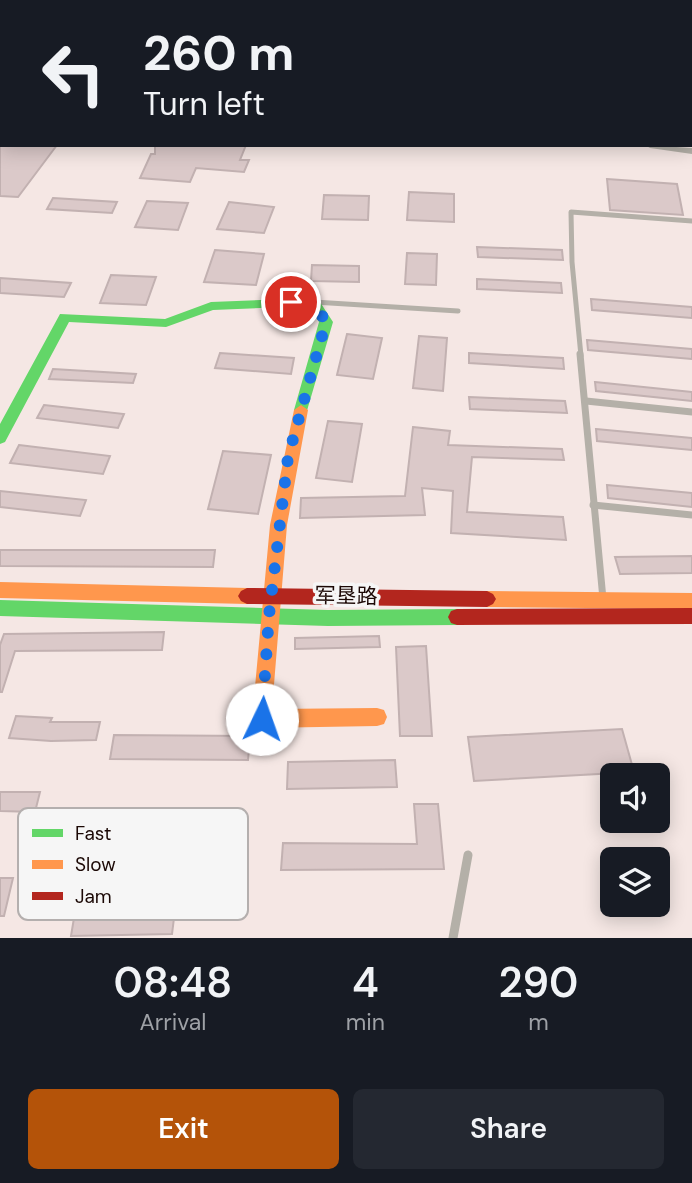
<!DOCTYPE html>
<html lang="en">
<head>
<meta charset="utf-8">
<style>
  :root { --surface:#171b24; --page:#242831; --text:#f1f3f6; --muted:#9ea1a6; --accent:#b45309 }
  body { margin:0; font-family:"DM Sans","Noto Sans SC",sans-serif; background:var(--page); color:var(--text); height:100vh; display:flex; flex-direction:column; font-size:26px; white-space:nowrap }
  * { box-sizing:border-box; margin:0 }
  p { font-size:23px; color:var(--muted) }
  .icon { flex:none; width:38px; height:38px; fill:none; stroke:currentColor; stroke-width:2; stroke-linecap:round; stroke-linejoin:round }
  .map { position:relative; height:938px; overflow:hidden }
  .sheet { display:flex; flex-direction:column; background:var(--surface); flex:1 }
  .sheet>* { flex:none }
  .guide { position:absolute; left:0px; top:0px; width:693px; height:147px; box-shadow:0 4px 18px #0003; background:#171b24; color:var(--text); overflow:hidden }
  .controls { position:absolute; left:600px; top:763px; display:grid; gap:14px }
  .controls a { display:grid; place-items:center; width:70px; height:70px; border-radius:10px; background:var(--surface); box-shadow:0 4px 18px #0003; font-size:35px }
  .pin { position:absolute; display:grid; place-items:center; width:60px; height:60px; color:#fff; margin:-30px; border:4px solid #fff; border-radius:50%; box-shadow:0 2px 7px #0007 }
  .me { position:absolute; width:77px; margin:-38px; rotate:3deg; stroke-linejoin:round; filter:drop-shadow(0 0 5px #0008) }
  .turn { display:flex; align-items:center; gap:24px; height:147px; padding:0 28px; font-size:32px }
  .turn .icon { width:91px; height:91px; stroke-width:2.5 }
  .turn b { display:block; font-size:49px; line-height:60px }
  .eta { display:flex; justify-content:space-evenly; align-items:center; height:119px; text-align:center }
  .eta b { font-size:42px; font-weight:600; line-height:49px }
  .action { display:flex; gap:14px; margin-top:auto; padding:14px 28px }
  .action a { flex:1; height:80px; border-radius:10px; background:var(--accent); color:#fff; font-size:28px; font-weight:600; line-height:80px; text-align:center }
  .action a+a { background:var(--page); color:var(--text) }
  .map>svg:first-child { display:block }
  .building { fill:#dbc9c9; stroke:#c2b1b1; stroke-width:2 }
  .lines { fill:none; stroke-linecap:round; stroke-linejoin:round }
  .lane-far2 { stroke:#b4b0a8; stroke-width:5 }
  .lane-far1 { stroke:#b4b0a8; stroke-width:7 }
  .lane { stroke:#b4b0a8; stroke-width:9 }
  .street { fill:#b4b0a8; fill-rule:evenodd }
  .fast { fill:#63d668; fill-rule:evenodd }
  .slow { fill:#ff974d; fill-rule:evenodd }
  .jam { fill:#b3261e; fill-rule:evenodd }
  .route { stroke:#1a73e8; stroke-width:12; stroke-dasharray:0 21.6 }
  .labels { text-anchor:middle; dominant-baseline:central; stroke-width:7; stroke-linejoin:round; paint-order:stroke }
  .street-label { font-size:21px; fill:#1b0805; stroke:#f6f6f6 }
  .key { fill:#f6f6f6; stroke:#b4afae; stroke-width:2 }
  .key-label { font-size:19px; fill:#1b0805 }
</style>
</head>
<body>
<div class="map">
<svg width="692" height="938" viewBox="0 0 692 938">
  <rect width="100%" height="100%" fill="#f5e7e4"/>
  <g class="building">
    <polygon points="0,145 57,145 18,197 0,196"/>
    <polygon points="155,145 246,145 240,160 249,160 244,172 196,168 190,182 140,178 151,154 155,154"/>
    <polygon points="607,179 677,184 683,215 610,210"/>
    <polygon points="409,192 454,194 454,222 407,220"/>
    <polygon points="324,195 369,196 368,220 322,219"/>
    <polygon points="53,198 117,202 112,213 47,209"/>
    <polygon points="147,201 188,203 178,230 135,227"/>
    <polygon points="229,202 274,207 264,233 217,229"/>
    <polygon points="477,247 562,250 563,260 478,257"/>
    <polygon points="215,250 264,254 256,285 204,282"/>
    <polygon points="407,253 437,254 436,285 405,284"/>
    <polygon points="312,265 359,266 359,282 311,281"/>
    <polygon points="111,275 156,277 146,305 100,303"/>
    <polygon points="0,278 71,283 64,297 0,293"/>
    <polygon points="477,279 561,283 562,293 477,289"/>
    <polygon points="591,299 692,307 692,318 592,310"/>
    <polygon points="347,334 382,338 373,379 337,375"/>
    <polygon points="419,336 447,338 443,391 413,388"/>
    <polygon points="587,340 692,349 692,359 588,350"/>
    <polygon points="220,353 294,358 291,374 215,368"/>
    <polygon points="469,353 563,358 564,369 469,363"/>
    <polygon points="53,369 136,374 133,383 49,379"/>
    <polygon points="595,382 692,392 692,401 596,391"/>
    <polygon points="469,397 565,401 567,413 470,409"/>
    <polygon points="44,405 124,414 118,428 37,418"/>
    <polygon points="328,421 362,424 352,482 316,478"/>
    <polygon points="413,427 450,431 448,445 562,449 564,460 472,457 467,512 563,517 566,540 451,533 453,491 422,488 425,515 300,518 301,498 405,496"/>
    <polygon points="596,429 692,438 692,450 597,441"/>
    <polygon points="19,445 110,456 103,474 10,463"/>
    <polygon points="223,451 271,455 258,514 208,509"/>
    <polygon points="607,485 692,493 692,507 608,498"/>
    <polygon points="0,491 86,500 80,516 0,507"/>
    <polygon points="0,550 215,550 213,567 0,566"/>
    <polygon points="692,556 692,573 620,574 615,557"/>
    <polygon points="164,632 162,650 15,651 2,692 0,692 0,645 4,634"/>
    <polygon points="379,636 380,647 295,649 295,638"/>
    <polygon points="426,646 432,736 400,736 396,647"/>
    <polygon points="16,716 52,718 50,722 100,722 96,740 51,741 9,738"/>
    <polygon points="622,729 634,772 474,781 468,737"/>
    <polygon points="114,735 250,736 248,760 110,759"/>
    <polygon points="395,760 397,787 287,789 288,762"/>
    <polygon points="0,792 40,792 35,812 0,811"/>
    <polygon points="414,804 438,804 444,869 281,870 283,843 417,844"/>
    <polygon points="0,878 13,878 4,916 0,916"/>
    <polygon points="175,910 172,934 71,936 75,912"/>
  </g>
  <g class="lines">
    <g class="lane-far2">
      <polyline points="314,302 458,311"/>
      <polyline points="581,356 572,262 571,212 692,221"/>
    </g>
    <g class="lane-far1">
      <polyline points="580,354 603,599"/>
      <polyline points="586,401 692,412"/>
      <polyline points="593,505 692,515"/>
    </g>
    <polyline class="lane" points="453,938 468,855"/>
    <g class="street">
      <polygon points="253,0 272,0 275,2 255,2"/>
      <polygon points="445,0 460,2 447,2"/>
      <rect x="691" y="52" width="1" height="4"/>
      <rect x="0" y="53" width="2" height="4"/>
      <polygon points="0,101 2,102 2,108 0,107"/>
      <polygon points="645,145 692,148 692,154 650,148"/>
    </g>
    <g class="fast">
      <rect x="0" y="14" width="2" height="6"/>
      <rect x="691" y="94" width="1" height="6"/>
      <polygon points="313,298 318,299 333,322 306,414 301,415 294,410 319,322 309,306 213,310 166,327 69,322 5,442 0,444 0,424 60,314 165,319 211,302"/>
      <polygon points="0,600 328,610 457,609 463,611 466,617 463,623 457,625 328,626 0,616"/>
    </g>
    <g class="slow">
      <polygon points="165,0 174,0 164,2"/>
      <polygon points="301,405 308,410 287,525 272,709 377,708 384,710 387,717 384,724 377,726 262,728 255,726 252,719 270,525 294,410"/>
      <polygon points="0,582 247,588 253,591 256,596 253,601 247,604 0,598"/>
      <polygon points="487,591 692,593 692,609 487,607 481,604 478,599 481,594"/>
    </g>
    <g class="jam">
      <polygon points="247,588 487,591 493,594 496,599 493,604 487,607 247,604 241,601 238,596 241,591"/>
      <polygon points="692,608 692,624 457,625 451,623 448,617 451,611 457,609"/>
    </g>
  </g>
  <g class="lines">
    <polyline class="route" points="262,719 269,615 288,457 326,322 313,302 291,302"/>
  </g>
  <g class="labels">
    <g class="street-label">
      <text transform="translate(346 596) rotate(1)">军垦路</text>
    </g>
  </g>
  <rect x="18" y="808" width="230" height="112" rx="10" class="key"/>
  <rect x="32" y="829" width="31" height="8" fill="#63d668"/>
  <rect x="32" y="860" width="31" height="9" fill="#ff974d"/>
  <rect x="32" y="892" width="31" height="8" fill="#b3261e"/>
  <g class="key-label">
    <text x="75" y="840">Fast</text>
    <text x="75" y="871">Slow</text>
    <text x="75" y="903">Jam</text>
  </g>
</svg>
<div class="controls">
<a><svg class="icon" aria-label="sound" viewBox="0 0 24 24"><path d="M4 9h4l5-4v14l-5-4H4zM17 9q2 3 0 6"/></svg></a>
<a><svg class="icon" aria-label="layers" viewBox="0 0 24 24"><path d="M12 4l9 5-9 5-9-5zM3 14l9 5 9-5"/></svg></a>
</div>
<div class="pin" style="left:291px;top:302px;background:#d93025"><svg class="icon" aria-label="arrive" viewBox="0 0 24 24"><path d="M6 21V4h12l-3 4 3 4H6"/></svg></div>
<svg class="me" style="left:262px;top:719px" viewBox="-20 -20 40 40"><circle r="19" fill="#fff"/><path d="M0-13L10 11 0 6-10 11z" fill="#1a73e8"/></svg>
<div class="guide">
<div class="turn"><svg class="icon" aria-label="left" viewBox="0 0 24 24"><path d="M17 20v-9H6M10 6l-5 5 5 5"/></svg><div><b>260 m</b>Turn left</div></div>
</div>
</div>
<section class="sheet">
<div class="eta">
<div><b>08:48</b><p>Arrival</p></div>
<div><b>4</b><p>min</p></div>
<div><b>290</b><p>m</p></div>
</div>
<div class="action"><a>Exit</a><a>Share</a></div>
</section>
</body>
</html>
